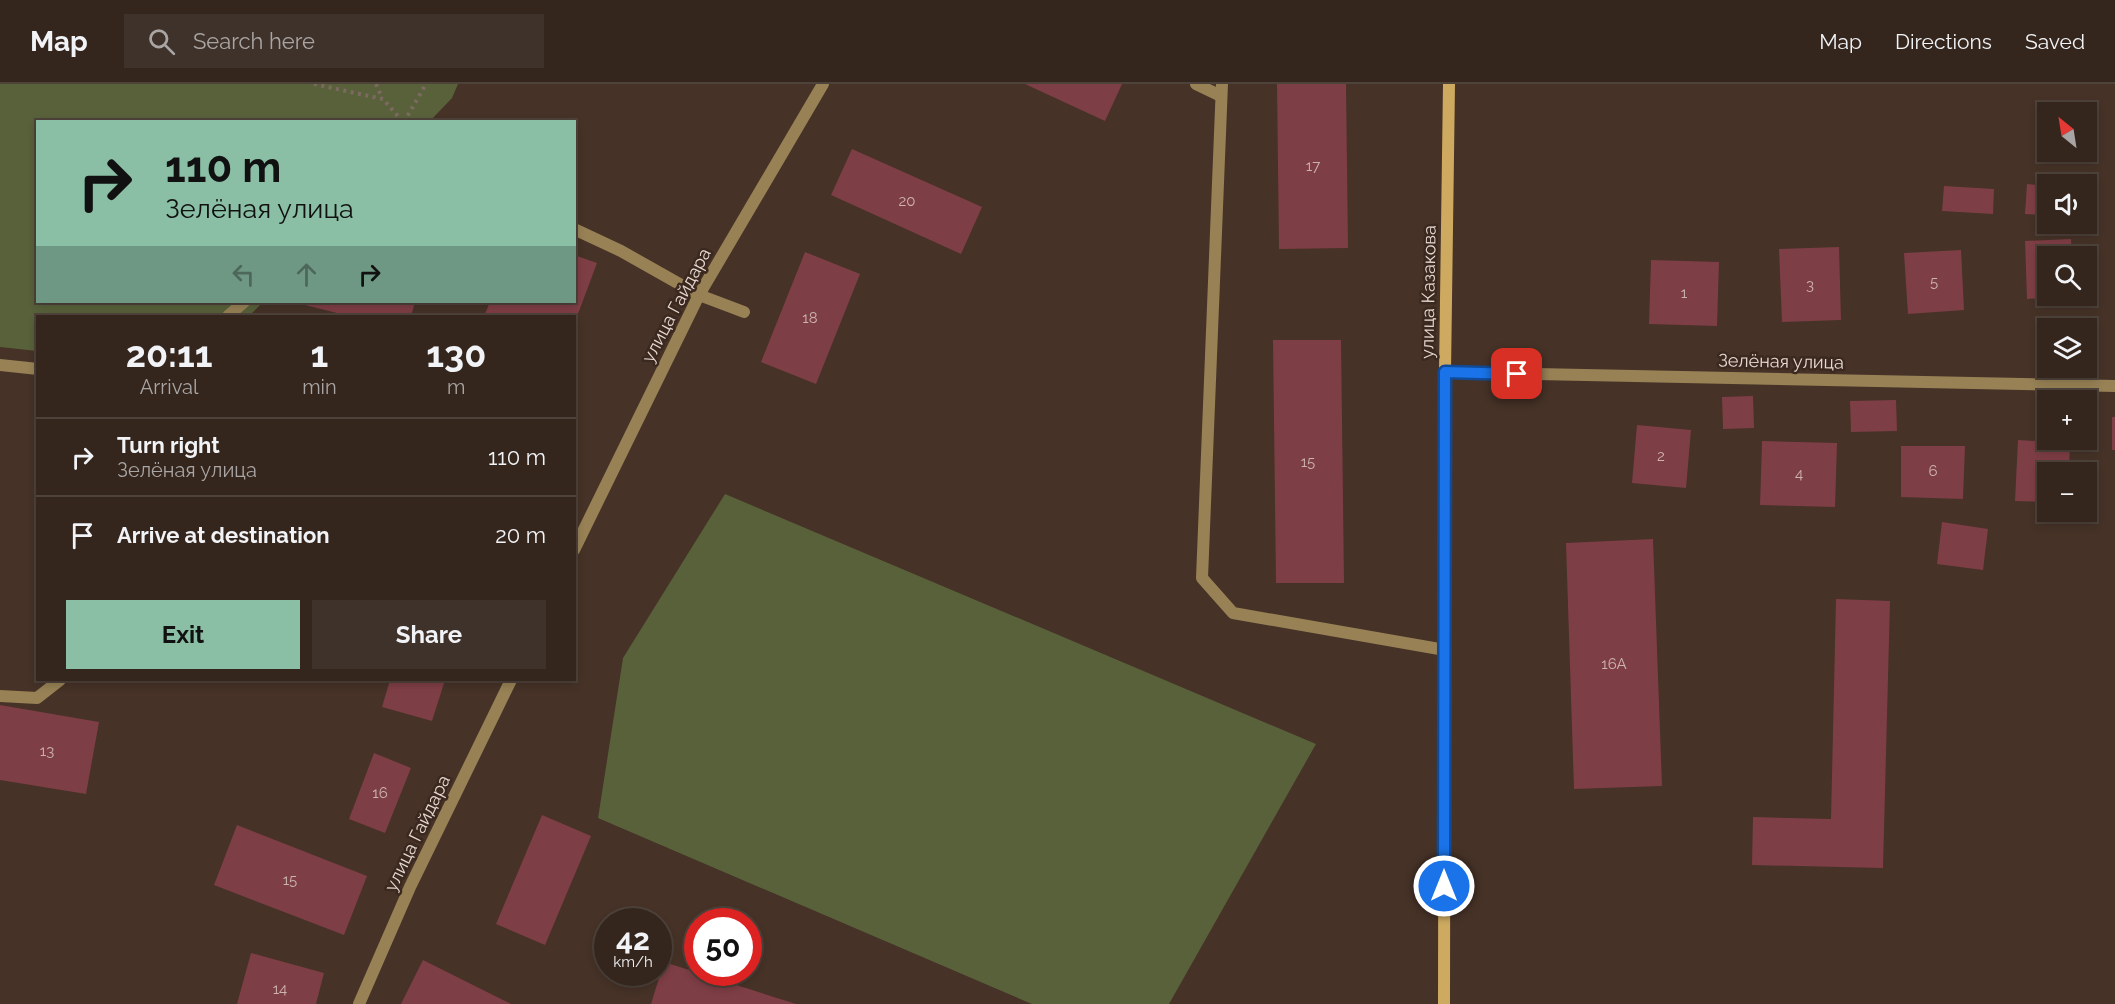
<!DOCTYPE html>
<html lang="en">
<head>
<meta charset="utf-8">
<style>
  :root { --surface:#34261d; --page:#3f322a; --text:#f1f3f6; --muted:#a9a5a4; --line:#4e433b; --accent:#8abfa5 }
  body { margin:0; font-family:Raleway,sans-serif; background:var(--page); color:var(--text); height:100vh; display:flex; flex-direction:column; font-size:22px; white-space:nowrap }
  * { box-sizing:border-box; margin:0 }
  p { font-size:20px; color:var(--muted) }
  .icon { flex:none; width:33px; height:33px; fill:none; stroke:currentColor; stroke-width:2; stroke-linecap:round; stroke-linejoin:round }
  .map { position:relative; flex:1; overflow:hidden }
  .drawer { position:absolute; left:36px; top:231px; width:540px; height:366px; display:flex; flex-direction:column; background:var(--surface); border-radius:0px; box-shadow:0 3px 9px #0003,0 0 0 2px var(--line) }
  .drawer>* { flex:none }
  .banner { position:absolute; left:36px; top:36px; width:540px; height:183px; border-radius:0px; box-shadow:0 3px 9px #0003,0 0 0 2px var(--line); background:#8abfa5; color:#111; overflow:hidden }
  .needle { width:39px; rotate:330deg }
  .controls { position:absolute; left:2037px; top:18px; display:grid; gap:12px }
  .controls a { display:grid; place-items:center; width:60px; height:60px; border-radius:0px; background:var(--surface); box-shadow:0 3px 9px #0003,0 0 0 2px var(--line); font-size:30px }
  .speed { position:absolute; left:594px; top:824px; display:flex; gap:12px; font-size:30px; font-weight:700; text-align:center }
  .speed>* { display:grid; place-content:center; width:78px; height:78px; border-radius:50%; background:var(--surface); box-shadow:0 3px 9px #0003,0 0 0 2px var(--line); line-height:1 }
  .speed small { font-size:15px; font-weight:400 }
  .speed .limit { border:9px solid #d22; background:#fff; color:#111 }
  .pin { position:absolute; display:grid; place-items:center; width:51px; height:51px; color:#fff; margin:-26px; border-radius:12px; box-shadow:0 3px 9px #0006 }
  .me { position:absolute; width:66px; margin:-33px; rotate:0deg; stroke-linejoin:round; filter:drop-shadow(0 0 4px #0008) }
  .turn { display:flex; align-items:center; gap:21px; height:126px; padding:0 30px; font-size:27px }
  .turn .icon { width:78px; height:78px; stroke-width:2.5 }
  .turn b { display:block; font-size:42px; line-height:51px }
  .lanes { display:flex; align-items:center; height:57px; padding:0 30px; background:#0003; justify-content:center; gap:30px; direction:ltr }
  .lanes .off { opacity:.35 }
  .eta { display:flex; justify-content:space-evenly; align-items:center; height:102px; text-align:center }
  .eta b { font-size:36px; font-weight:700; line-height:42px }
  .primary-button { display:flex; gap:12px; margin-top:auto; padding:12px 30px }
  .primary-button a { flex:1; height:69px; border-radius:0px; background:var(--accent); color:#111; font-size:24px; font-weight:700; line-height:69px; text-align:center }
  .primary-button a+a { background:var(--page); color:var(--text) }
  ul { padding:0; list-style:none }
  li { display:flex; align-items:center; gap:18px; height:78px; padding:0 30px; border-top:2px solid var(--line) }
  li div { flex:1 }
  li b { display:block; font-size:22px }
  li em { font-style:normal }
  header { display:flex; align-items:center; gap:36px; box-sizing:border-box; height:84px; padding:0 30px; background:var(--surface); border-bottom:2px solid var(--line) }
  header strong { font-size:28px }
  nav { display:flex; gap:33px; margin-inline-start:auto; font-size:21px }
  .search { width:420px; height:54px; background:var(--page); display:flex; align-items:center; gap:15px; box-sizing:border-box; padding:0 21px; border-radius:0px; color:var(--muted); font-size:22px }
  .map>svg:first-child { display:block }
  .green { fill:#58613a }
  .building { fill:#7e3e45 }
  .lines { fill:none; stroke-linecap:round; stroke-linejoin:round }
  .path { stroke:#7c6a61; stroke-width:4; stroke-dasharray:3 4.5; stroke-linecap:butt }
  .lane { stroke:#978155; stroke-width:12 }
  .street { stroke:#978155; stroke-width:12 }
  .secondary { stroke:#ceaa61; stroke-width:12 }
  .route-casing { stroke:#114b97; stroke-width:15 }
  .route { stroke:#1a73e8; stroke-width:10 }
  .labels { text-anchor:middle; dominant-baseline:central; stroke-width:5; stroke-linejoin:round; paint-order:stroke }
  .number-label { font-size:15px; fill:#cdb3b0 }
  .street-label { font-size:18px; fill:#e7dad3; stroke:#3b281e }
</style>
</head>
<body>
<header>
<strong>Map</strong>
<div class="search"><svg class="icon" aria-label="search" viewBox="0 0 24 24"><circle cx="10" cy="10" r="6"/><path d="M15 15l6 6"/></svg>Search here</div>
<nav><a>Map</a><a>Directions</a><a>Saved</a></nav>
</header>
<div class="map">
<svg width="2115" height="920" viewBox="0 0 2115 920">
  <rect width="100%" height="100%" fill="#463227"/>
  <g class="green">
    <polygon points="0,0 458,0 452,14 430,37 38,38 38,218 263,218 249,232 38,232 37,267 0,263"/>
    <polygon points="725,410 1316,660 1169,920 1032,920 598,734 623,574"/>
  </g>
  <g class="building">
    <polygon points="1025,0 1122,0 1105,37"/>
    <polygon points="1277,0 1346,0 1348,164 1279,165"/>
    <polygon points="852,65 982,123 961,170 831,111"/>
    <polygon points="2027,100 2048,102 2048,131 2025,130"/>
    <polygon points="1944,102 1994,105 1993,130 1942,127"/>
    <polygon points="2086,104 2098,105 2097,135 2086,134"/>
    <polygon points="2071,155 2072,172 2048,172 2048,212 2058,212 2058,213 2027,215 2025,157"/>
    <polygon points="1839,163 1841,236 1782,238 1779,165"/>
    <polygon points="1961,166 1964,226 1908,230 1904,169"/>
    <polygon points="805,168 860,190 816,300 761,278"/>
    <polygon points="574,171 597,179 575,238 574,232 484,232 490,218 574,218"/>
    <polygon points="1651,176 1719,178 1717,242 1649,240"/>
    <polygon points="293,218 415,218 411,232 349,232"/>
    <polygon points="1273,256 1341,256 1344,499 1276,499"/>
    <polygon points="1753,312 1754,344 1723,345 1722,313"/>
    <polygon points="1896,316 1897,347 1851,348 1850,317"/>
    <rect x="2112" y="333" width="3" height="33"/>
    <polygon points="1637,341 1691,346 1686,404 1632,399"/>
    <polygon points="2018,356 2070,359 2069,388 2048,388 2048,418 2015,417"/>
    <polygon points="1762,357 1837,359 1835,423 1760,421"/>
    <polygon points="1901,362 1965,362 1963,415 1901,413"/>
    <polygon points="1942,438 1988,445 1983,486 1937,480"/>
    <polygon points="1653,455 1662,702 1574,705 1566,459"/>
    <polygon points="1836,515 1890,517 1883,784 1752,781 1753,733 1831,735"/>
    <polygon points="390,596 445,596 432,637 382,623"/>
    <polygon points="0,621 99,638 86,710 0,696"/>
    <polygon points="374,669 411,684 385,749 349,735"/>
    <polygon points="542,731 591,752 545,861 496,840"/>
    <polygon points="237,741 367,792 344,851 214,801"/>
    <polygon points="251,869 324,889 316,920 237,920"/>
    <polygon points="423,876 511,920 401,920"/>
    <polygon points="664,878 796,920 651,920"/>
  </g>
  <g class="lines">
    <g class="path">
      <polyline points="314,0 383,15 403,38"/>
      <polyline points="376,0 382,14"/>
      <polyline points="404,38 426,0"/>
    </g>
    <g class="lane">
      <polyline points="1196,0 1221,12"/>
      <polyline points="1222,0 1202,494 1233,529 1445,566"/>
      <polyline points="574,145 621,167 699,211 744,228"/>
      <polyline points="228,232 244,218"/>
      <polyline points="0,281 38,285"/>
      <polyline points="0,612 37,614 60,596"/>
    </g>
    <g class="street">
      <polyline points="1445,288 2115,302"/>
      <polyline points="574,466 699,211 823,0"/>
      <polyline points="359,920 410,803 511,596"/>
    </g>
    <polyline class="secondary" points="1444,920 1445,288 1449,0"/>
  </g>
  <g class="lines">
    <g class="route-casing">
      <polyline id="route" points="1444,802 1445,288 1517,290"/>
    </g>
    <use href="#route" class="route"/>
  </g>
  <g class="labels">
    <g class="number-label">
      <text x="1313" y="82">17</text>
      <text x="907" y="117">20</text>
      <text x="1934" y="198">5</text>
      <text x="1810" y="201">3</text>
      <text x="1684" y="209">1</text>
      <text x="810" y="234">18</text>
      <text x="1661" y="372">2</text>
      <text x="1308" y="378">15</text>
      <text x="1933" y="387">6</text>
      <text x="1799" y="390">4</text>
      <text x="1614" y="580">16А</text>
      <text x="47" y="667">13</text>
      <text x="380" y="709">16</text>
      <text x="290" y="796">15</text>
      <text x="280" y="905">14</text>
    </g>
    <g class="street-label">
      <text transform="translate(1428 208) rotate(-89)">улица Казакова</text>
      <text transform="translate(676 221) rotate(-62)">улица Гайдара</text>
      <text transform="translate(1781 277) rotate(1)">Зелёная улица</text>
      <text transform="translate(417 749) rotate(-64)">улица Гайдара</text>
    </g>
  </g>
</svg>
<div class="controls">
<a><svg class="needle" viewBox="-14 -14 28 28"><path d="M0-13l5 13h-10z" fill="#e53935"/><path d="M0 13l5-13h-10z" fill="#a9a5a4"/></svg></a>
<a><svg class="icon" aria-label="sound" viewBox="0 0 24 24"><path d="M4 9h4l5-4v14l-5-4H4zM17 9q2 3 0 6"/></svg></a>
<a><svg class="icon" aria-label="search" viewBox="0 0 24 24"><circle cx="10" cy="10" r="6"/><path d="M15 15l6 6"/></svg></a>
<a><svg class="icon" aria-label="layers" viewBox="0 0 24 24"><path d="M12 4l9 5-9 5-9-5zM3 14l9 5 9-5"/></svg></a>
<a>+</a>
<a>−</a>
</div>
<div class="speed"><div>42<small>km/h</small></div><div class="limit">50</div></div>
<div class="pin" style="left:1517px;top:290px;background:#d93025"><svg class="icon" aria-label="arrive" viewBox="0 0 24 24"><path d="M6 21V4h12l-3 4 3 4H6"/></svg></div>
<svg class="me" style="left:1444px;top:802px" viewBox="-20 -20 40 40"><circle r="17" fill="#1a73e8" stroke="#fff" stroke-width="3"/><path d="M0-11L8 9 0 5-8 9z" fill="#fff"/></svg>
<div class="banner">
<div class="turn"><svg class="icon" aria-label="right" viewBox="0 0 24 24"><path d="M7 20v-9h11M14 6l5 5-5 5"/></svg><div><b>110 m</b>Зелёная улица</div></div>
<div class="lanes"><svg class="icon off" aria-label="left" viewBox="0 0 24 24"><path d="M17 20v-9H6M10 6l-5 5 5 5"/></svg><svg class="icon off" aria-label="ahead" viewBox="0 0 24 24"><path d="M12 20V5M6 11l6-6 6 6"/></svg><svg class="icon" aria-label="right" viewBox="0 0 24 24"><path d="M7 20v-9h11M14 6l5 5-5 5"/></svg></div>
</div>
<section class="drawer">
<div class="eta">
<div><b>20:11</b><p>Arrival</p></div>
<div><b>1</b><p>min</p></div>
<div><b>130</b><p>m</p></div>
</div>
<ul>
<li><svg class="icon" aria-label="right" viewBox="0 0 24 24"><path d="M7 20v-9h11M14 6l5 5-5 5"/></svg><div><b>Turn right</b><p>Зелёная улица</p></div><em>110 m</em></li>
<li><svg class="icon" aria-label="arrive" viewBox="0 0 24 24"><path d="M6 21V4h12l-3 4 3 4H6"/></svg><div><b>Arrive at destination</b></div><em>20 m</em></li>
</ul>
<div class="primary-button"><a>Exit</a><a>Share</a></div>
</section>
</div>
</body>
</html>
